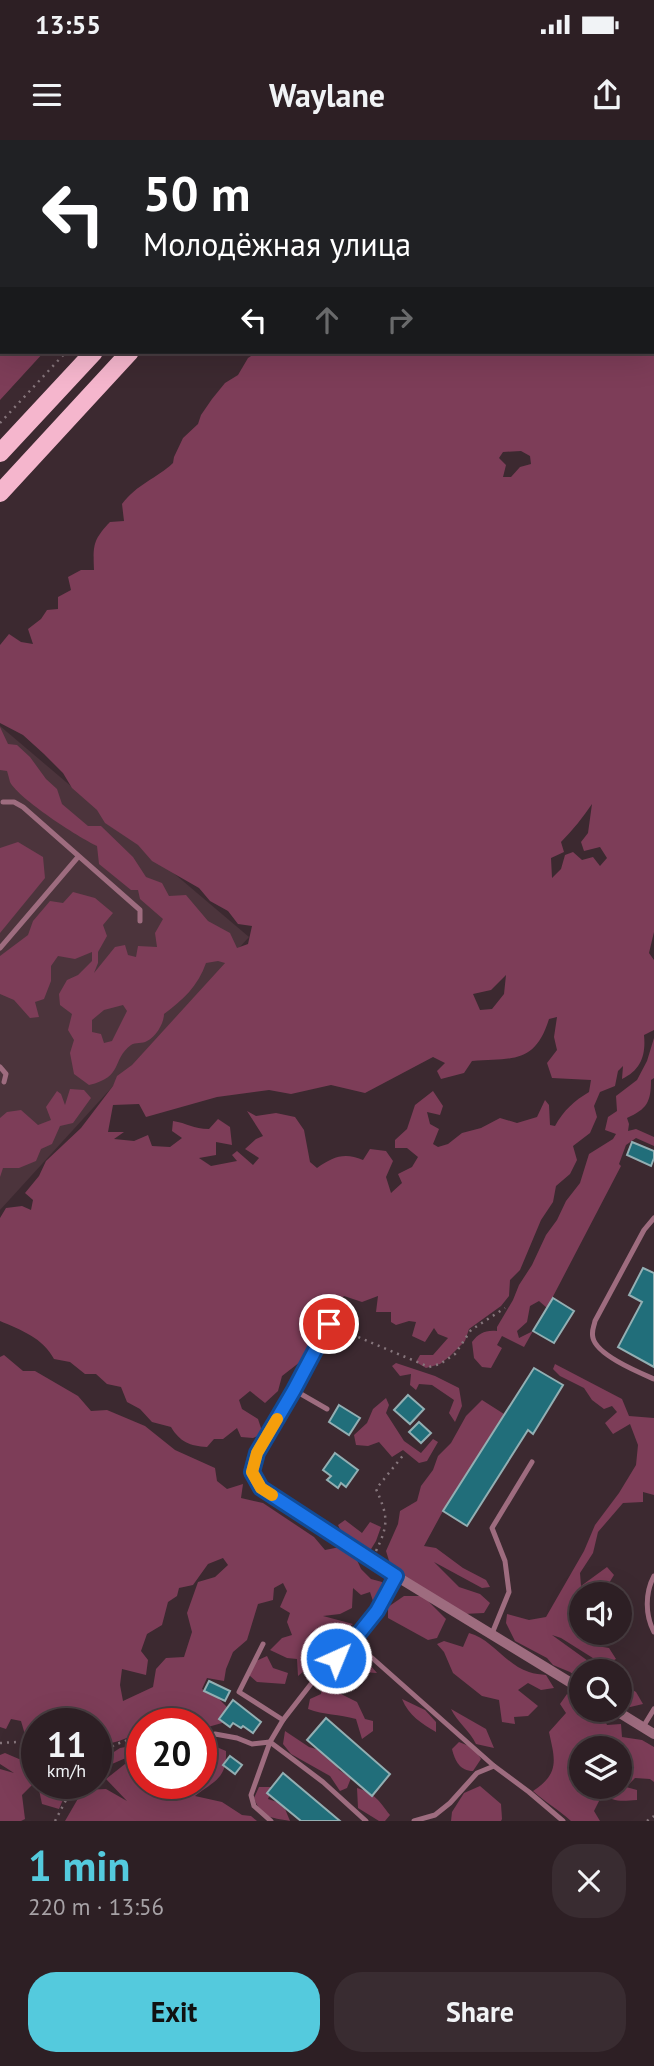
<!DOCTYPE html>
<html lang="en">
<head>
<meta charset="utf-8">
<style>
  :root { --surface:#2d1f24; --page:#392c31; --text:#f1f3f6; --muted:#a7a2a6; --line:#483d41; --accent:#54cadd }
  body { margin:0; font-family:"PT Sans",sans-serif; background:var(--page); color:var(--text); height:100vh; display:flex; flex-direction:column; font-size:26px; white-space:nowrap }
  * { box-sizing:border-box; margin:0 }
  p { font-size:23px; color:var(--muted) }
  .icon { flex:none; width:38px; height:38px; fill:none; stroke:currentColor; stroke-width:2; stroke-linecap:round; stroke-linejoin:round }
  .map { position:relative; height:1681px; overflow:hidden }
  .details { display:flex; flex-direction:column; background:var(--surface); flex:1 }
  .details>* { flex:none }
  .hud { position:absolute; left:0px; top:0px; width:654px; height:214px; box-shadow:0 7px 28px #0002,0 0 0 2px var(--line); background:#202124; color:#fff; overflow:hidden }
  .buttons { position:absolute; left:569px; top:1442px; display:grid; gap:14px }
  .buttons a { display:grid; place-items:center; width:63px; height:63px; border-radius:50%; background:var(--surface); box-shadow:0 7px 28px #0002,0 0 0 2px var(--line); font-size:35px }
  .speed { position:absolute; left:21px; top:1568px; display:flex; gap:14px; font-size:35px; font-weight:700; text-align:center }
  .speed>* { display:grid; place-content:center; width:91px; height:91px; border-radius:50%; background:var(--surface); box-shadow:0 7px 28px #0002,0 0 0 2px var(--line); line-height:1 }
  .speed small { font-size:18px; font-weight:400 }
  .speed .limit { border:10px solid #d22; background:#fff; color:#111 }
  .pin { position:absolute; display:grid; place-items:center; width:60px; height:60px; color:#fff; margin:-30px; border:4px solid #fff; border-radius:50%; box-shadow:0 2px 7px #0007 }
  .me { position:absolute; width:77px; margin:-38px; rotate:44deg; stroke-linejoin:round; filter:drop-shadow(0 0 5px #0008) }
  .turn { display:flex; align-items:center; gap:24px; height:147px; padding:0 28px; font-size:32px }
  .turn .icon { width:91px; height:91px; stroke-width:2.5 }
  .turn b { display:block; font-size:49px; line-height:60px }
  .lanes { display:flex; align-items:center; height:66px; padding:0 28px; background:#0003; justify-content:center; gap:35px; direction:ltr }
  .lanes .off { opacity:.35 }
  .round { display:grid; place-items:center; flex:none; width:74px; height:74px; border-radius:28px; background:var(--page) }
  .overview { display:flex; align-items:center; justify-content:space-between; height:119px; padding:0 28px }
  h1 { font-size:42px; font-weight:800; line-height:52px; color:var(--accent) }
  .button { display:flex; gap:14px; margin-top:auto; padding:14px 28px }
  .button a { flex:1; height:80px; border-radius:28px; background:var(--accent); color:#111; font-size:28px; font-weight:800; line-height:80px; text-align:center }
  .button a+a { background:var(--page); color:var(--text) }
  .status { display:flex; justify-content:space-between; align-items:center; height:49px; padding:0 35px; background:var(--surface); direction:ltr }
  .status svg { height:19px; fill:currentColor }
  header { display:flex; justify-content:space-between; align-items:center; height:91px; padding:0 28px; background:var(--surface); font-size:32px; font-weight:800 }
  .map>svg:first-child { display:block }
  .built { fill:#4c343c }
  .forest { fill:#7d3d58; fill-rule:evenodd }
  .building { fill:#216e7a; stroke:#93afb3; stroke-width:2 }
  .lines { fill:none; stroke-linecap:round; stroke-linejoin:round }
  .path { stroke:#86767c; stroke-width:2.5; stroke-dasharray:2 5; stroke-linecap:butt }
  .lane { stroke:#9e6c7f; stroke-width:5 }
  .street { stroke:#9e6c7f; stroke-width:10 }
  .primary { stroke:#f5b6cd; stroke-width:18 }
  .route-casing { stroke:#114b97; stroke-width:18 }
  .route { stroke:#1a73e8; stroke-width:12 }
  .slow { stroke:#f59e0b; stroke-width:12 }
</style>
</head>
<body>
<div class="status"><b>13:55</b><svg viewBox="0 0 49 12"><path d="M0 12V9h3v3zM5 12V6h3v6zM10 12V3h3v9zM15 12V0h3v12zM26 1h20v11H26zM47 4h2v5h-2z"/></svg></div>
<header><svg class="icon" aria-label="menu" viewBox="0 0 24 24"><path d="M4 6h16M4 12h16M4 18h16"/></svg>Waylane<svg class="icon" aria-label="share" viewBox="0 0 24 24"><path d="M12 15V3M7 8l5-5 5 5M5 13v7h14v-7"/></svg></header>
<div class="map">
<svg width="654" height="1681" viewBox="0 0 654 1681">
  <rect width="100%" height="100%" fill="#3c2930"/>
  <polygon class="built" points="0,586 249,797 0,1070"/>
  <g class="forest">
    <polygon points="56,0 238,0 237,2 55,2"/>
    <path d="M460,0h194v792l-5,21 5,7v70l-10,5c2,20 -3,35 -22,44l1,-13 -5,5 -3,15 -15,6 -6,14 3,11 -7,16 -17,13 4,14 -7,14 -14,12 -3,16 -12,18 -21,50 -10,10 -1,16 -8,10 -32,23 -4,12 -15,15 -10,8 -14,4 -10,-6 4,-7h13l15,-17 -10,-4 -4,-6 -9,14 -13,-6 4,-14 -7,-1 -13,4 -5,-3v-10h-15l2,-16 -16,6 -18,-6 -7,8 -10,-6 -16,29 -2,28 -27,21 -4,15 -13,12 -15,-12 -11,9 3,9 16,10 5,15 -10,4 -12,-1 -4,-9 -14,11h-9l-7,8c-17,-1 -27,-5 -36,-20l-19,-5 -12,-13 -13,-7 -6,-15 -14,-3 -11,-10h-11l-15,-12 -16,-3c-11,-21 -33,-29 -54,-38v-103l6,-10 16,-2 9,4 2,-10 -8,-7 14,-17 7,-15 35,-33 32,-42 4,-10 15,-11 93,-102 -7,-2 -12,2c-8,23 -23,37 -42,51 0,9 -8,23 -17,27 -5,3 -11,1 -16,4 -20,15 -7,32 -42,40l-15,-11 -4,-21 4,-13 -6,-10 4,-16 -12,-9 -1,-11 8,-14 11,-5 14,-14v-9l-17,7 -17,-3 -7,10v15l-7,18 -9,3 4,15 -9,1 -16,-18 -14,-6v-38l28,-21 5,-14 17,-20 13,2 10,-11 22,6 18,15 -10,12 4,11 -9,16v11l-4,10 21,-26 10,-2 3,10 8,2 2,-11 19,1 -2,-14 8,-14 -23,-20 -2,-9h-7l-32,-26 -2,-18c-19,-9 -78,-47 -87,-64 -1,-4 -2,-8 -3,-11l-7,-1v-43l8,17 9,1 13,12 16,22 11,10 5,15 26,22h13l32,31 13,20 16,6 7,13 17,-1 22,26 22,12 7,15 11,-4 4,-18 -14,-2 -10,-13 -18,-10 -11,-13 -47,-27 -14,-16 -33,-22 -8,-13 -25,-22 -9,-15 -19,-19 -21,-19 -23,-12v-78l9,-11 12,8 12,2 -5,-15 13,-10 6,-9 11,-1v-12l13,-7 -3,-13 13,-7h13c-1,-25 -1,-30 16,-48l14,-1 -2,-17c15,-20 34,-25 51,-41l1,-6 9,-19 15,-14 3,-9 11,-16 13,-16 13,-8 10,-17 9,-6h396v-210h-195zM521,311l9,5 1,8 -11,3 -9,10h-8l3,-12 -7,-7 4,-6zM592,664l-4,29 -7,9 3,9 16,-4 7,11 -7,8 -7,-9 -11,3 -9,-8 -8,3 -4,14 -9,9 -1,-20 13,-6 -3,-10c12,-12 22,-25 31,-38zM506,835l-2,19 -12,15 -12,1 -7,-16 18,-4zM123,865l4,6 -15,30 -8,2 -3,-9 -9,-2v-12l12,-10zM557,877l-3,20 3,13 -10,13 5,15 39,2 -2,12c-15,9 -25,18 -34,34l-5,-1 -1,-20 -4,-5 -8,17 -20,6 -17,-5 -19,10 -19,5 -14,11 -10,3 -5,-3 6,-15 -9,-5 -3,-12 13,3 3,-9 -10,-15 -18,14 -8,24 -12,11v8h12l11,9 -6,10 -14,7 4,9 -11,10 -5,-16 7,-16 -7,-10 -16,-2 -7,11c-19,-8 -30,-3 -46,8l-7,-6 -6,-32 -9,-13 -19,-4 -20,3 -9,-5 16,25 -7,3 -11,10 14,9 -6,7 -16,-14 -5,4 5,6 -26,5 -12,-8 17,-3v-13l16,3 -2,-18 -12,-8 -9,10c-16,0 -22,-6 -36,-8l-1,10 10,7 -12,9 -18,-1 -4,-11 -14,6 -20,-2 10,-7h-16l5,-27 26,-1 7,13 71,-20 52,-7 22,4 40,-9 34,8 68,-36 12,6 -8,8 4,8 23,-6 8,-12c41,-3 63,3 77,-42z"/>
    <polygon points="2,60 2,212 44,212 0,260 0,62"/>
    <polygon points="18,702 43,717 45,738 0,793 0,708"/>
    <path d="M654,898v40l-3,2c0,22 -4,29 -24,38l2,6 -1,7 8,-2 18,8v9l-18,-8 -10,7 -7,19 2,2 -74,142 -8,-7 -9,5 -3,16 -10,9 2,7 14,-7 -9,16 -22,-11 -5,9 5,3 -11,20 -9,-1 -8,-9 -2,-16c7,-9 13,-12 25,-11v-4l16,-27 6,-15 13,-20 14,-30 11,-15 9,-19 14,-18 9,-29 24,-15 3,-5 -11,-4 3,-13 9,-6 -1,-15 21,-16 10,-19z"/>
    <polygon points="70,949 84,950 91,958 73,983 60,986 52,1004 41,1009 36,1021 19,1028 3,1028 0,1037 0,978 7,972 21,970 38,985 51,980 46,967 57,951 61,954 65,965"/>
    <path d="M4,1215l19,16h12l43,25 13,15 16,-1 38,16 30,24 40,18 2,13 10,8 16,-5 -2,14 22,5 51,34 11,13 15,-3 15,9 6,13 10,10 11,3v10l-9,9 -3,-9 -9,3 -8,-7 -1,20 -12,6 -17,2 30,8 -18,14 -11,16 -26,22 -1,-17 -10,-1 -17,-8 12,-12 10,-3 -5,-13 3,-9 -10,-6 7,-16 -4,-8 -9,5 -1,12 -15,4 -11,36 -14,12 -7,17 -2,12 -17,-3 -5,11 15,8 12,12 -7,14 -14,4 -7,-1v-2h-59v8l-23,9 -23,6v-23h-59v9l-11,5 -5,-17 -10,-2 -5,10 -6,-2v-370zM223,1418l5,7 -13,12 -17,5 -11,31 5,19 -8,25 -18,1 -10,11 -3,18 -30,14 -3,-16 2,-16 24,6 2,-15 -7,-9 6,-17 15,-9 6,-23 9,-6 2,-8 14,-3 15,-21z"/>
    <polygon points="396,1223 435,1236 459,1248 462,1266 455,1282 449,1273 454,1260 432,1245 419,1244 416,1250 410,1245 411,1234 400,1236 392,1226"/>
    <polygon points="555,1224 622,1259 629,1276 654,1278 654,1355 643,1352 643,1362 623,1363 598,1392 593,1413 580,1433 581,1446 607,1427 614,1435 603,1453 612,1454 581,1454 581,1493 595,1493 599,1496 597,1506 609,1508 616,1519 604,1525 561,1498 552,1495 602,1531 581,1531 581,1540 570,1532 553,1525 547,1518 515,1501 506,1483 507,1474 529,1480 546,1477 584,1411 595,1385 619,1353 636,1325 638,1305 630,1284 613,1294 605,1283 617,1272 612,1266 604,1269 592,1260 584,1248 560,1236 553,1229"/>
    <polygon points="386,1258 389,1265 386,1273 404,1301 421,1313 433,1299 438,1302 427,1321 419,1323 403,1310 392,1317 379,1302 368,1306 356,1305 354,1295 367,1283 373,1269"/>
    <polygon points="482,1260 504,1274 443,1371 424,1406 436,1408 463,1428 486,1440 490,1447 482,1448 434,1422 459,1447 480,1454 490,1463 484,1473 463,1474 407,1439 391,1427 386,1411 398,1384 400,1371 417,1361 421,1346 433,1330 438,1316 451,1303 466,1276"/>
    <polygon points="345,1380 362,1393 370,1382 381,1387 376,1401 368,1414 345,1400 338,1385"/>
    <polygon points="404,1456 423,1456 446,1479 437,1498 428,1500 388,1478 388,1467"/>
    <path d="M469,1493c23,6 37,32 60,39 5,2 12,2 17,3l8,13 -13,2 -13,-7 -10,7 20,16 -10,10 -14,1 1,7 -13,-2 -3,-22 -17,-4 -29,-23 -9,-21 -7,-8 7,-3 19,6z"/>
    <polygon points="267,1516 273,1528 288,1533 285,1544 257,1542 249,1535 256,1521"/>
    <polygon points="348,1516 364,1518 377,1533 361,1532 356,1539 348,1541 337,1534 335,1528"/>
    <path d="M323,1541h9l5,11 20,10 8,17 8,2v10l-11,8 -6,-20c-17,-5 -32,-4 -48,-10l2,-10 11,-5z"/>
    <polygon points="620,1543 636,1552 643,1564 626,1568 620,1564"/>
    <path d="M567,1554l14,10v6l20,1 6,14 14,-1 1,13 20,3 12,7v35l-4,-3 -15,-1 -9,9 11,3v10c-14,1 -24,3 -34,-7l-9,18 6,10h-29c-12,-11 -26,-19 -38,-30 27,-18 22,-31 16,-59l17,-19 -6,-9zM581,1608h39v39h-39z"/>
    <path d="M402,1559l23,11 11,12v10c-15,-9 -27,-16 -34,-33z"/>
    <path d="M451,1569l35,20 8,19 -18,-4c-7,-14 -18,-21 -25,-35z"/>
    <polygon points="285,1591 309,1607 327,1612 339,1630 351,1638 347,1648 340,1651 330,1636 291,1614 283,1604"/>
    <path d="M459,1602l15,6 7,11 -8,12c-13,0 -18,-10 -21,-22z"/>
    <path d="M201,1603h6l19,8c1,28 -12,30 -31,45l27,6 20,13 9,1 6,5h-192l18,-31 23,-1 21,12 -21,-22 19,-15 17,-11v30h59z"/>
    <polygon points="142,1604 142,1611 105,1627 103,1619 120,1608"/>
    <polygon points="5,1613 19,1619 37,1616 37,1640 22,1655 25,1679 21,1681 0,1681 0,1629 14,1633 0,1624 0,1615"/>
    <polygon points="47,1643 60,1643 65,1655 59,1669 42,1664 38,1645"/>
    <polygon points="480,1646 501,1664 502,1679 501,1681 451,1681 452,1672 464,1653"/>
    <path d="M259,1647h14l-5,12 15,5 7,17c-20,-4 -28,-2 -36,-23z"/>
    <path d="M357,1648c18,5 22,13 33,27l-5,6h-6l-21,-13z"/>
  </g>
  <g class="building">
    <polygon points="632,1002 654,1011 654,1018 651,1026 627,1015"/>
    <polygon points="643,1128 654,1133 654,1227 618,1207 642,1162 629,1155"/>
    <polygon points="553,1158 574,1171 554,1203 533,1191"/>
    <polygon points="534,1228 563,1245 533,1294 528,1290 467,1386 443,1371"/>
    <polygon points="408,1255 424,1269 410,1284 394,1270"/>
    <polygon points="339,1265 360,1278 349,1295 329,1282"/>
    <polygon points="419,1282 431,1293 421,1303 409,1292"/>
    <polygon points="335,1313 358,1330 346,1347 341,1343 338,1348 327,1340 331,1336 323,1330"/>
    <polygon points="209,1541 230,1551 225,1561 204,1551"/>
    <polygon points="233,1560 261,1582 253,1593 243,1586 241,1588 233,1583 230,1587 219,1579"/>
    <polygon points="326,1578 390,1634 372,1656 307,1600"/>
    <polygon points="230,1616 242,1625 235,1634 223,1625"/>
    <polygon points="283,1633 340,1681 301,1681 267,1653"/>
  </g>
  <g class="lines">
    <g class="path">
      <polyline points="261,2 262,0"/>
      <polyline points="0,283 66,212"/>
      <polyline points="339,1189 429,1227 440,1224 455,1214 471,1190 505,1168"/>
      <path d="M376,1411c13,-27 12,-35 0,-62l29,-36"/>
      <polyline points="0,1603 17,1602 37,1609"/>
      <polyline points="96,1620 114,1605 142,1595"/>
      <polyline points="55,1681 66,1660 70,1643"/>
      <polyline points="647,1681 654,1676"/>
    </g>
    <g class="lane">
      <polyline points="3,662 14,662 23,667 140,770 140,781"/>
      <polyline points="0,808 78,717"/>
      <polyline points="0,927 6,934 4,942"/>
      <path d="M654,1078l-10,12 -49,91c-1,6 -4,10 -2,17 4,17 45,34 61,41"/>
      <polyline points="294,1250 327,1269"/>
      <path d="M654,1436c-9,17 -9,39 0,56"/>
      <polyline points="491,1496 509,1452 505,1421 492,1388 532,1322"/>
      <polyline points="353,1501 494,1626 529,1652 563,1681"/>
      <polyline points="263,1504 239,1552 283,1580"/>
      <polyline points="643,1587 654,1569"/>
      <polyline points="215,1594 237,1598 252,1604 270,1602 323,1642 366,1681"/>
      <polyline points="271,1681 254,1666 251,1655 270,1602 283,1580 318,1535 353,1501 377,1471 396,1436"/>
      <polyline points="414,1681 435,1675 450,1663 477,1633 494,1626"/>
    </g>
    <g class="street">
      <polyline points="329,1184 294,1250 256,1313 252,1332 261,1348 396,1436 581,1549"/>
      <polyline points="615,1570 654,1594"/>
    </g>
    <g class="primary">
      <polyline points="287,2 289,0"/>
      <polyline points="322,2 324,0"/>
      <polyline points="0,313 94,212"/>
      <polyline points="0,353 130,212"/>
    </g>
  </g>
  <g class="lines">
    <g class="route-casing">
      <polyline id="route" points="329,1184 294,1250 257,1313 252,1332 261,1348 396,1436 377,1471 353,1501 336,1518"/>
    </g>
    <use href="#route" class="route"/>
    <polyline class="slow" points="272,1355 261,1348 252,1332 257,1313 277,1279"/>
  </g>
</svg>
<div class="buttons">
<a><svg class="icon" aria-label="sound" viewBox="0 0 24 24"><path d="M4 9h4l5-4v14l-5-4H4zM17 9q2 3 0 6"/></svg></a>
<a><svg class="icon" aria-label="search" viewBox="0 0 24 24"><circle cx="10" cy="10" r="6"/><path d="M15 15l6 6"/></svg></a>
<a><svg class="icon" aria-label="layers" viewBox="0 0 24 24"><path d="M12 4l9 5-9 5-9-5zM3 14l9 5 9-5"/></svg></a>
</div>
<div class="speed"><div>11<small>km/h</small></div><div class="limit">20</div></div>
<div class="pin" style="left:329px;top:1184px;background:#d93025"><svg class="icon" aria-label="arrive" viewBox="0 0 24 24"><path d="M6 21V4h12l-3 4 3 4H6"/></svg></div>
<svg class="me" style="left:336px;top:1518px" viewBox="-20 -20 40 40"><circle r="17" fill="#1a73e8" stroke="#fff" stroke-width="3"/><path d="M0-11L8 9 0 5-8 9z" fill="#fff"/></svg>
<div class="hud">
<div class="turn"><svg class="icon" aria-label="left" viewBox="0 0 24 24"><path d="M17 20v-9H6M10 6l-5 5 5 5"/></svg><div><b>50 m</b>Молодёжная улица</div></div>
<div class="lanes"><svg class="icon" aria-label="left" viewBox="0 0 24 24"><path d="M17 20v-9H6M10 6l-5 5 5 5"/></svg><svg class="icon off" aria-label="ahead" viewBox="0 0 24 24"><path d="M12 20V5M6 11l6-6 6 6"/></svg><svg class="icon off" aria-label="right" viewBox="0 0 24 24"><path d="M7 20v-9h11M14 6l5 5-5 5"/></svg></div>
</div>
</div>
<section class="details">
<div class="overview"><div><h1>1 min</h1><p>220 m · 13:56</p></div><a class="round"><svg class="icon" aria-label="close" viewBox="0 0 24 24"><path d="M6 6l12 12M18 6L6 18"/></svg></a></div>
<div class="button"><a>Exit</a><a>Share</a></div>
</section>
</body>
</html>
